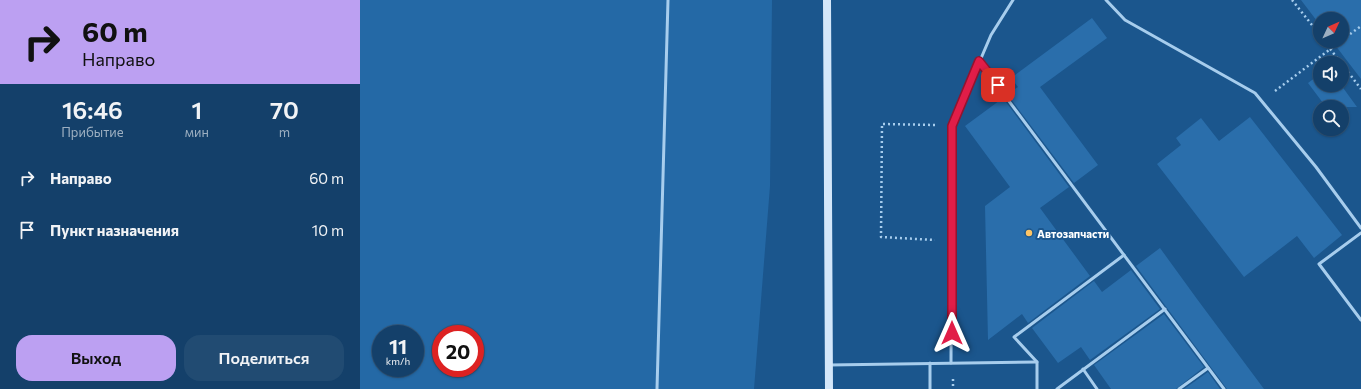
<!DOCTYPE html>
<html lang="ru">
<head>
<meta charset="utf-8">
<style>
  :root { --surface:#14406a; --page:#214b72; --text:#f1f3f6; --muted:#9dafc1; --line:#33597e; --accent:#bca0f2 }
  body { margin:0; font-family:Commissioner,sans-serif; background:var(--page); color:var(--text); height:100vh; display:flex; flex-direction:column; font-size:15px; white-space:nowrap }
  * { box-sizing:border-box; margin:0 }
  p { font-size:13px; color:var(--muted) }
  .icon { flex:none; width:22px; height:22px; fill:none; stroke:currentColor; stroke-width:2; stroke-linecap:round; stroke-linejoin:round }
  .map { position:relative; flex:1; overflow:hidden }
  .details { display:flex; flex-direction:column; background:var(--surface); width:360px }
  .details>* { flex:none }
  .hud { background:#bca0f2; color:#111; overflow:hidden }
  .needle { width:26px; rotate:46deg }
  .fabs { position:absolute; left:953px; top:12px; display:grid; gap:8px }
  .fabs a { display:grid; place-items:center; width:36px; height:36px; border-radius:50%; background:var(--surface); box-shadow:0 1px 3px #0004,0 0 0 1px var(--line); font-size:20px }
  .speed { position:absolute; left:12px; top:325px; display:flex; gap:8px; font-size:20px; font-weight:700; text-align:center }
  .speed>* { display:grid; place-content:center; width:52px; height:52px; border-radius:50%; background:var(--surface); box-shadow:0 1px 3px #0004,0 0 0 1px var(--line); line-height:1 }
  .speed small { font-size:10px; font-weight:400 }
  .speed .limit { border:6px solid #d22; background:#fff; color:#111 }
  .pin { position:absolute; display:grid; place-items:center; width:34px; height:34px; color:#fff; margin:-17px; border-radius:8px; box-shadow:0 2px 6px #0006 }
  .me { position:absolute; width:44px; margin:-22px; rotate:0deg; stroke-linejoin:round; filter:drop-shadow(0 0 3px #0008) }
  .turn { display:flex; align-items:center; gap:14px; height:84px; padding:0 16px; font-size:18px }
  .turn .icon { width:52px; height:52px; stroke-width:2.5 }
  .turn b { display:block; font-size:28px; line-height:34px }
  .eta { display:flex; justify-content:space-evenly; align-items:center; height:68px; text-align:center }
  .eta b { font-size:24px; font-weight:600; line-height:28px }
  .action { display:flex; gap:8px; margin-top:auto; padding:8px 16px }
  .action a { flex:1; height:46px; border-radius:16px; background:var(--accent); color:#111; font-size:16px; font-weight:600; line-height:46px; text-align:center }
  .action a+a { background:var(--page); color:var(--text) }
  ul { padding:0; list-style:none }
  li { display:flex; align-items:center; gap:12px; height:52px; padding:0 16px }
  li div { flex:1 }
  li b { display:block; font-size:15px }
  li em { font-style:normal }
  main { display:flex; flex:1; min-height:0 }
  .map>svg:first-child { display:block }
  .green { fill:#2469a6; fill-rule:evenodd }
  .building { fill:#2a6eab }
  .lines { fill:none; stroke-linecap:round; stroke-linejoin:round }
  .path { stroke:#a7cded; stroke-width:2.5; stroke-dasharray:2 3; stroke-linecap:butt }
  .lane { stroke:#a7cded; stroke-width:3 }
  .secondary { stroke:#d4e7fa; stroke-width:8 }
  .route-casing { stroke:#92132f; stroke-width:10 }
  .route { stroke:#e11d48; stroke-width:7 }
  .poi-dot { fill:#fec565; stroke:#1b568d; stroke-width:1.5 }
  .labels { text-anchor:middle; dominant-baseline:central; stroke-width:4; stroke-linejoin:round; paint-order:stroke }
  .poi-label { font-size:11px; font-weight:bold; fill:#fff; stroke:#1b568d; text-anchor:start }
</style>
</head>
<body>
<main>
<section class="details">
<div class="hud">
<div class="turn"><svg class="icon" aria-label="right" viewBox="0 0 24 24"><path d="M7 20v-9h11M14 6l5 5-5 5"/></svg><div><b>60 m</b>Направо</div></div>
</div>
<div class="eta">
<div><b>16:46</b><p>Прибытие</p></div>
<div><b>1</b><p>мин</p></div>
<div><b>70</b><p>m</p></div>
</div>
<ul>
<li><svg class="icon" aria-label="right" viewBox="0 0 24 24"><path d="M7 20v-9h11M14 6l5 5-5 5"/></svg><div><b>Направо</b></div><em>60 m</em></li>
<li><svg class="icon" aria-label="arrive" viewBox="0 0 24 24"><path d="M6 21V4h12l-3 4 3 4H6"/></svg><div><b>Пункт назначения</b></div><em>10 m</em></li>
</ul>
<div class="action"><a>Выход</a><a>Поделиться</a></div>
</section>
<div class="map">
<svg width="1001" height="389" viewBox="0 0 1001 389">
  <rect width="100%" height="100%" fill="#1b568d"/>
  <path class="green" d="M0,0h412l-2,186 -16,203h-394zM21,334h34v34h-34zM81,334h34v34h-34z"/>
  <g class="building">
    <polygon points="941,0 1001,0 1001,79 972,41 982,41 982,19 960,19 960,25"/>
    <polygon points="732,18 747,38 680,87 738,165 714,183 647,94 658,87 651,78"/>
    <polygon points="960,74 960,85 981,85 997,107 966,107 948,83"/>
    <polygon points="643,98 709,187 680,208 730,276 668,323 662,314 628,340 625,206 650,187 605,126"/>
    <polygon points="890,117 982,235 954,258 937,236 884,277 797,164 821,145 816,138 841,118 859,141"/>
    <polygon points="800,248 837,299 904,389 867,389 776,266"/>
    <polygon points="771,270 800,309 730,360 721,347 698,363 672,328 734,281 742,292"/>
    <polygon points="804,314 844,367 816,389 751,389 734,365"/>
    <polygon points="848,372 860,389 824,389"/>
  </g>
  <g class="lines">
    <g class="path">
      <polyline points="932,0 960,35"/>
      <polyline points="982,40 1001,26"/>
      <polyline points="964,41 981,63"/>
      <polyline points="982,64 1001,89"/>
      <polyline points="915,91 981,41"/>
      <polyline points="575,125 522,124 521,237 575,240"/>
      <polyline points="593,379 593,389"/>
    </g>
    <g class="lane">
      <polyline points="746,0 765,20 895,93 956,167 1001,228"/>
      <polyline points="619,61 864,389"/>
      <polyline points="1001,233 959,264 1001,320"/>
      <polyline points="570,363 570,389"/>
      <polyline points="591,363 592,126 631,35 653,0"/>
      <polyline points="469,365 677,362"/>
      <polyline points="723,369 737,389"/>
      <polyline points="297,389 308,0"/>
      <polyline points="677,389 677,362 654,337 764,255"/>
      <polyline points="697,389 805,309"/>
      <polyline points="819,389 848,368"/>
    </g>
    <polyline class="secondary" points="467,0 469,389"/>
  </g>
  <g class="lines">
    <g class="route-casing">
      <polyline id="route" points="592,333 592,126 619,61 638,85"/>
    </g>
    <use href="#route" class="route"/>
  </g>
  <circle class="poi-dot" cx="669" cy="233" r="4"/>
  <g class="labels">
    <g class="poi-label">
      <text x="677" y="233">Автозапчасти</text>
    </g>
  </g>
</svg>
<div class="fabs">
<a><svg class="needle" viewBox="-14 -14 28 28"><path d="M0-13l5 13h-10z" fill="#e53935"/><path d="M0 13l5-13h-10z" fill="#9dafc1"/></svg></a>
<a><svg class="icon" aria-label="sound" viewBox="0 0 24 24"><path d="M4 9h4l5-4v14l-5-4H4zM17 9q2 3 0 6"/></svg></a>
<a><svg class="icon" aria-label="search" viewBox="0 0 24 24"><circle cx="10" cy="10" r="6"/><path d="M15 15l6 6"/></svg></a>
</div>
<div class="speed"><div>11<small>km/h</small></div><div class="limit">20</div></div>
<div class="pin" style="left:638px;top:85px;background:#d93025"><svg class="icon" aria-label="arrive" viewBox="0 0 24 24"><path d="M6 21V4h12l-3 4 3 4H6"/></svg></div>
<svg class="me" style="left:592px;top:333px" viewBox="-20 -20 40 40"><path d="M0-17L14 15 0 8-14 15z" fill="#e11d48" stroke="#fff" stroke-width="4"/></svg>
</div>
</main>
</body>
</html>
